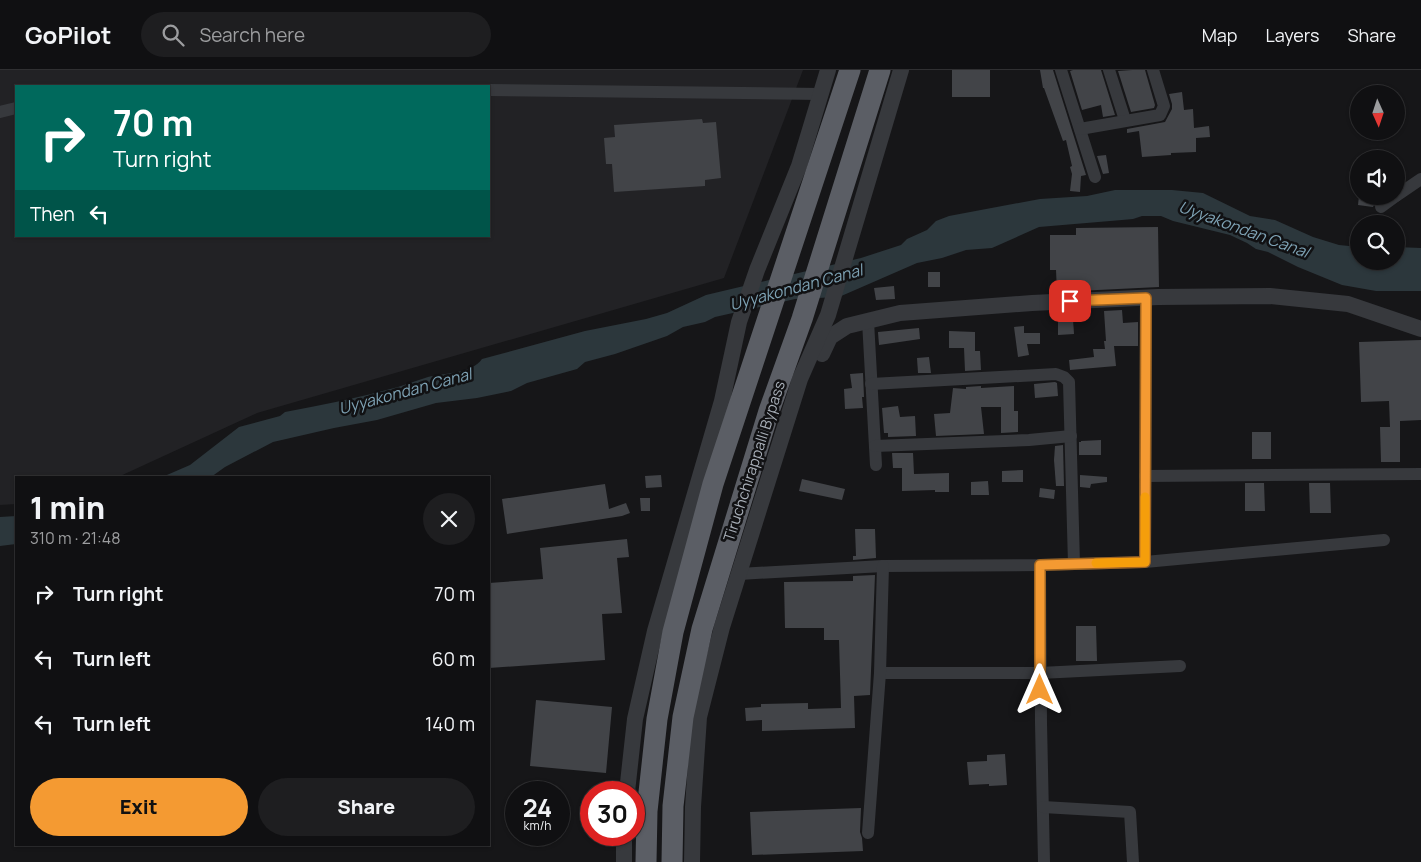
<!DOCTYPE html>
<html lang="en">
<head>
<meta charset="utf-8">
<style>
  :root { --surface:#101012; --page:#1e1e20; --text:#f1f3f6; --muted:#9c9d9f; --line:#303032; --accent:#f49a32 }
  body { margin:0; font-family:Manrope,sans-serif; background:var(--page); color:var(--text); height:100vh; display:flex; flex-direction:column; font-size:19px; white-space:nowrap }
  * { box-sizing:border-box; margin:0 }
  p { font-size:16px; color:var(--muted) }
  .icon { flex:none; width:28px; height:28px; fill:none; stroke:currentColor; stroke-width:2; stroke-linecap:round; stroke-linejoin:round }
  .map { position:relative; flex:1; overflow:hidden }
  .side { position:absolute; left:15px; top:406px; width:475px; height:370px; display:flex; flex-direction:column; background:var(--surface); border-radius:0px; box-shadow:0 1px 4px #0004,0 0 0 1px var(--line) }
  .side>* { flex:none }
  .hud { position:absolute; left:15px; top:15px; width:475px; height:152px; border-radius:0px; box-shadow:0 1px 4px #0004,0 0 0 1px var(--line); background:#00695c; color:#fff; overflow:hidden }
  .needle { width:32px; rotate:177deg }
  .tools { position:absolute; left:1350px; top:15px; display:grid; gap:10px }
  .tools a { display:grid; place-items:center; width:55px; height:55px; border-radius:50%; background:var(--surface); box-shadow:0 1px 4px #0004,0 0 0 1px var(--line); font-size:25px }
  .speed { position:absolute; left:505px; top:711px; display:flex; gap:10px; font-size:25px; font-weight:700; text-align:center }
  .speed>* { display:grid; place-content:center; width:65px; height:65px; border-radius:50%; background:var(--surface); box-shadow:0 1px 4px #0004,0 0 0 1px var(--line); line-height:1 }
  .speed small { font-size:12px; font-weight:400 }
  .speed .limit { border:8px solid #d22; background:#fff; color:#111 }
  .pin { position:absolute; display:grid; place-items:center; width:42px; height:42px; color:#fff; margin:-21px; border-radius:10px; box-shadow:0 2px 8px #0006 }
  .me { position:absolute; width:55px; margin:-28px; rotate:0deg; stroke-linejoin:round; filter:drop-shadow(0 0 4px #0008) }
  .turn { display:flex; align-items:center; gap:18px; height:105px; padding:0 15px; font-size:22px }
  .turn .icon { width:65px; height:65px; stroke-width:2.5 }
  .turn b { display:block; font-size:35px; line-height:42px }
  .then { display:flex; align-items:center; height:48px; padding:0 15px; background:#0003; gap:10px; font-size:19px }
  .round { display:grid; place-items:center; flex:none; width:52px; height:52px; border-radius:26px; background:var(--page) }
  .overview { display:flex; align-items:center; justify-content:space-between; height:85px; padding:0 15px }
  h1 { font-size:30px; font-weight:800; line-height:38px }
  .cta { display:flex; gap:10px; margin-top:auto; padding:10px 15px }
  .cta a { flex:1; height:58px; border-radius:30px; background:var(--accent); color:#111; font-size:20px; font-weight:800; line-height:58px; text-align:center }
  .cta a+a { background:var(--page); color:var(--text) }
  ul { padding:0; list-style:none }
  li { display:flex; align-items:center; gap:15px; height:65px; padding:0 15px }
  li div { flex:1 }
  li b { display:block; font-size:19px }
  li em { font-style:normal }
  header { display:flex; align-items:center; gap:30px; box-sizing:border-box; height:70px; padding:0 25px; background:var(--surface); border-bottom:1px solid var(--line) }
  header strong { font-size:24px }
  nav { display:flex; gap:28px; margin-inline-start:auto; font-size:18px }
  .search { width:350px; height:45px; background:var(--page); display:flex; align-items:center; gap:12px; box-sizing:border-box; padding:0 18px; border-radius:28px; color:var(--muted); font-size:19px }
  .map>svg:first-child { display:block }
  .built { fill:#222225; fill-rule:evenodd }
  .water { fill:#2c373c }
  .building { fill:#424448 }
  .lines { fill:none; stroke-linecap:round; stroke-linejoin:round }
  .minor { stroke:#37393d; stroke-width:12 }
  .tertiary { stroke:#37393d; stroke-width:16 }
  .trunk { stroke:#5b5e65; stroke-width:21 }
  .route-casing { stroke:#9f6420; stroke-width:12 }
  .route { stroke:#f49a32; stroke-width:9 }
  .slow { stroke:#f59e0b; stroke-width:9 }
  .labels { text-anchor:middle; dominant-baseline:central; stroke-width:5; stroke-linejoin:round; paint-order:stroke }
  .street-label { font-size:15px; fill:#a8afb8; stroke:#111113 }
  .water-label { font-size:16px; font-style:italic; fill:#7ea2b4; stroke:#111113 }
</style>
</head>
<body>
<header>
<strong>GoPilot</strong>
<div class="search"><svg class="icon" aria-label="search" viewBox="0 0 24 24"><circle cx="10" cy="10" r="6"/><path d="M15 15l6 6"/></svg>Search here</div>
<nav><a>Map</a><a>Layers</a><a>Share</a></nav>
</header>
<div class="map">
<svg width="1421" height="792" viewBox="0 0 1421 792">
  <rect width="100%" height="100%" fill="#161618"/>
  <path class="built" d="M0,0h803l-79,208 -467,135 -139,64 -102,1v26l-16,1zM16,16h473v150h-473z"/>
  <g class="water">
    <path d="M1115,120h57l31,3 47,23 25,4 38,17 26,8 20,2v14h37v-14l25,1v43h-45l-34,-6 -44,-18 -30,-15 -12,-3 -9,-6 -17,-8 -57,-14 -12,-5h-19l-9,3 -11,1 -83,7 -47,21 -26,2 -24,8 -25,5 -78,34 -44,2 -80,18 -10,5 -22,5 -16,9 -52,18 -30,8 -8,7 -50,14 -16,8 -34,7 -41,5 -59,17 -43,8 -61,14 -48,25 -14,10 -51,1 30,-13 49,-38 41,-11 5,-4c38,-7 76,-15 113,-25 10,-3 20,-7 30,-10 16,-4 43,-3 54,-18l103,-28 61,-12 21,-6 39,-18 155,-37 40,-13 6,-6 20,-9 9,-9 13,-5 91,-17 47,-3z"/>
    <polygon points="16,446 16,474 0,476 0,447"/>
  </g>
  <g class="building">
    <rect x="952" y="0" width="38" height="27"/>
    <polygon points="1040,0 1053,0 1086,105 1081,106 1080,122 1070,121 1072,104 1070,97 1072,96 1066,70 1063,71 1044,18 1043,18"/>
    <polygon points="1073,0 1101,0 1115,45 1103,47 1101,35 1082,40 1070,1"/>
    <polygon points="1132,0 1145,0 1155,35 1154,38 1131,42 1118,1"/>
    <polygon points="1182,22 1184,40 1193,39 1194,58 1209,56 1210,67 1196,68 1196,82 1171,83 1171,85 1142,87 1139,61 1127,63 1127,59 1165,52 1172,39 1172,34 1169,24"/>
    <polygon points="702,49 703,53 716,52 721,108 705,110 705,116 614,122 612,94 606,94 604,68 615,67 614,55"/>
    <polygon points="1106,85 1109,103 1103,104 1097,86"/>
    <polygon points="1359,126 1369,126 1377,127 1373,137 1358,135"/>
    <polygon points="1158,157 1159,217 1057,222 1056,200 1050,200 1050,165 1076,165 1076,158"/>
    <rect x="928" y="202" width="12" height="15"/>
    <polygon points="894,216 895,229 876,230 874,218"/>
    <polygon points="1122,240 1123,253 1138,252 1138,276 1114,276 1116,296 1070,300 1069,290 1094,287 1093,279 1105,279 1104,271 1106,271 1104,241"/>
    <polygon points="1073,249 1074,264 1058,265 1058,250"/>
    <polygon points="1024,256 1024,263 1040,263 1040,274 1027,274 1029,285 1018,287 1014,257"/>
    <polygon points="919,258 920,269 879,275 878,262"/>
    <polygon points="949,261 975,262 975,281 980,281 981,300 965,301 964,278 949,278"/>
    <polygon points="1421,270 1421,350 1400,351 1400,392 1381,392 1380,357 1390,357 1389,331 1361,332 1359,272"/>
    <polygon points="929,287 931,303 918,303 917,288"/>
    <polygon points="863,303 864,327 862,327 863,338 845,339 844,319 852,318 850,304"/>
    <polygon points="1055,312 1057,313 1058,326 1035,328 1034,314"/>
    <polygon points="981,316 981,318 1014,316 1014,341 1018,341 1018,362 1001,363 1001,337 981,337 984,364 936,366 934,344 950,343 953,318 966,319 966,317"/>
    <polygon points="898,336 900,347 915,346 916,366 888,367 888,363 884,363 882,338"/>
    <rect x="1252" y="362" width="19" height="27"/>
    <polygon points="1101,370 1101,385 1079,385 1079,372 1081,372 1081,371"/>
    <polygon points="1063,375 1064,416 1056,416 1054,390 1055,376"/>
    <polygon points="892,383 913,383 914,404 949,403 949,422 935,422 935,420 902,421 902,398 893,398"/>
    <polygon points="1023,400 1023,412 1002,412 1002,401"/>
    <polygon points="661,405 662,417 646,418 645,406"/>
    <polygon points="1080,405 1107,407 1107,412 1091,414 1090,418 1080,417"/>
    <polygon points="802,409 845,419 842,430 799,421"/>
    <polygon points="988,411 989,425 971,425 971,412"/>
    <polygon points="1245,413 1264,413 1265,441 1245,441"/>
    <polygon points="1309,413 1330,413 1331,443 1310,443"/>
    <polygon points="605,414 609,439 626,433 630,443 622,446 507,464 502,429"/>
    <polygon points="1040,418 1055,420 1054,429 1039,427"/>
    <polygon points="640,428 650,428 650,441 641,441"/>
    <polygon points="855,459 875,459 876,488 853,490 853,486 856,486"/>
    <polygon points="627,469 629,487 617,488 622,543 602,544 605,590 489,598 489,513 543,509 540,478"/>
    <polygon points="875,505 870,625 854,626 855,658 762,661 762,650 746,651 745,638 761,637 761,634 808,633 808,639 841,638 839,570 824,570 824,558 785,558 784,512 853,511 853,506"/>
    <polygon points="1076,556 1096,556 1097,591 1076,591"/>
    <polygon points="536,630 612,637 606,703 530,696"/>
    <polygon points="1005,684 1007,715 989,716 989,714 969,715 967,692 987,691 987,685"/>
    <polygon points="861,738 860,762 862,768 863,781 752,785 750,742"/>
  </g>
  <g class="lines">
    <g class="minor">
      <polyline points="1061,0 1095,107"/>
      <polyline points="1109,0 1125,50"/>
      <polyline points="489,20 821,24"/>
      <polyline points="0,42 16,38"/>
      <polyline points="1080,59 1160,45 1164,36 1153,0"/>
      <polyline points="1396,126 1421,109"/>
      <polyline points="1381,137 1396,126"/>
      <polyline points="868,251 876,395"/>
      <polyline points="871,314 1056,304 1064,307 1069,312 1074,494"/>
      <polyline points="875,376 1029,370 1071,366"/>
      <polyline points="1145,406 1421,404"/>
      <polyline points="1145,492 1384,470"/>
      <polyline points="1040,495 1041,653 1044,792"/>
      <polyline points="739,504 883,496 1040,495 1145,492 1146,228"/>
      <polyline points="880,603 1040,603 1180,596"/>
      <polyline points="1043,737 1130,742 1133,792"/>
      <polyline points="868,763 880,603 883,496"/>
    </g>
    <g class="tertiary">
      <polyline points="822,284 830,267 847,256 900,243 1032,233 1158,227 1270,226 1348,234 1421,259"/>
      <polyline points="627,722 635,649 655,561 722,331 739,252 757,200 799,96 828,0"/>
      <polyline points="624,792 624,765"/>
      <polyline points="692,792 693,737 699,647 722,557 800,309 828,245 901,0"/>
    </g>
    <g class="trunk">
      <polyline points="646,792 647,741 657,649 673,562 713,414 850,0"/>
      <polyline points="672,792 673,736 683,647 702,559 769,341 802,249 880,0"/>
    </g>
  </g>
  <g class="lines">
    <g class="route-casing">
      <polyline id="route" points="1040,620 1040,495 1145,492 1146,228 1070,231"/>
    </g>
    <use href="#route" class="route"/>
    <polyline class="slow" points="1096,493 1145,492 1145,427"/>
  </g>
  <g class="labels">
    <g class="street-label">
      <text transform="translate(754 391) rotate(-72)">Tiruchchirappalli Bypass</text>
    </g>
    <g class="water-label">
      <text transform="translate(1244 159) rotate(20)">Uyyakondan Canal</text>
      <text transform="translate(796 217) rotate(-15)">Uyyakondan Canal</text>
      <text transform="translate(405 321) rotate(-15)">Uyyakondan Canal</text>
    </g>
  </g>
</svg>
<div class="tools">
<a><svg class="needle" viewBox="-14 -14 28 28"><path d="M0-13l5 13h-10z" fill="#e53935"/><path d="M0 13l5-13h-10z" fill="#9c9d9f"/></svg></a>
<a><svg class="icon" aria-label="sound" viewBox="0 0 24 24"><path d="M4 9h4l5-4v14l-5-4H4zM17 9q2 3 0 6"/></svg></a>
<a><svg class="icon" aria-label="search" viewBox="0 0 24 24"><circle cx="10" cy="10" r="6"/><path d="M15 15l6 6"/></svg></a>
</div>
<div class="speed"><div>24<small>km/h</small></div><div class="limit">30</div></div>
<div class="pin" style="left:1070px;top:231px;background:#d93025"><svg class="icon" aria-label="arrive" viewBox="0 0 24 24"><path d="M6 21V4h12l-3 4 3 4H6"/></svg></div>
<svg class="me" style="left:1040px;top:620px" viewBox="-20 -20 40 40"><path d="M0-17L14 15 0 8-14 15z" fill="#f49a32" stroke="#fff" stroke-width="4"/></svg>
<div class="hud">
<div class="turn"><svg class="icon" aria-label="right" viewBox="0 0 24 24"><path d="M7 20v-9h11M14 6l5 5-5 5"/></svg><div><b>70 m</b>Turn right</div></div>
<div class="then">Then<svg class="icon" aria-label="left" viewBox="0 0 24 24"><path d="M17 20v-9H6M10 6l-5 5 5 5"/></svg></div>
</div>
<section class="side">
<div class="overview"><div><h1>1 min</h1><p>310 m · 21:48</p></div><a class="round"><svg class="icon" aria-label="close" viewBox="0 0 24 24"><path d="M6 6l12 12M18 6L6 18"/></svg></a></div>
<ul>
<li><svg class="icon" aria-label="right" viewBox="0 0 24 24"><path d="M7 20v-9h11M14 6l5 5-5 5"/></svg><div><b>Turn right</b></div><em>70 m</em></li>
<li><svg class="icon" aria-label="left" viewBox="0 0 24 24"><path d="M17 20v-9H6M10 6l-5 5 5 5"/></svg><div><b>Turn left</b></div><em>60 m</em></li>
<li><svg class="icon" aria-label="left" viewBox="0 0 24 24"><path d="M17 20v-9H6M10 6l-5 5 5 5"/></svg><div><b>Turn left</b></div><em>140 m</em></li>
</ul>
<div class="cta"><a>Exit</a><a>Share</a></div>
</section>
</div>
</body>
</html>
